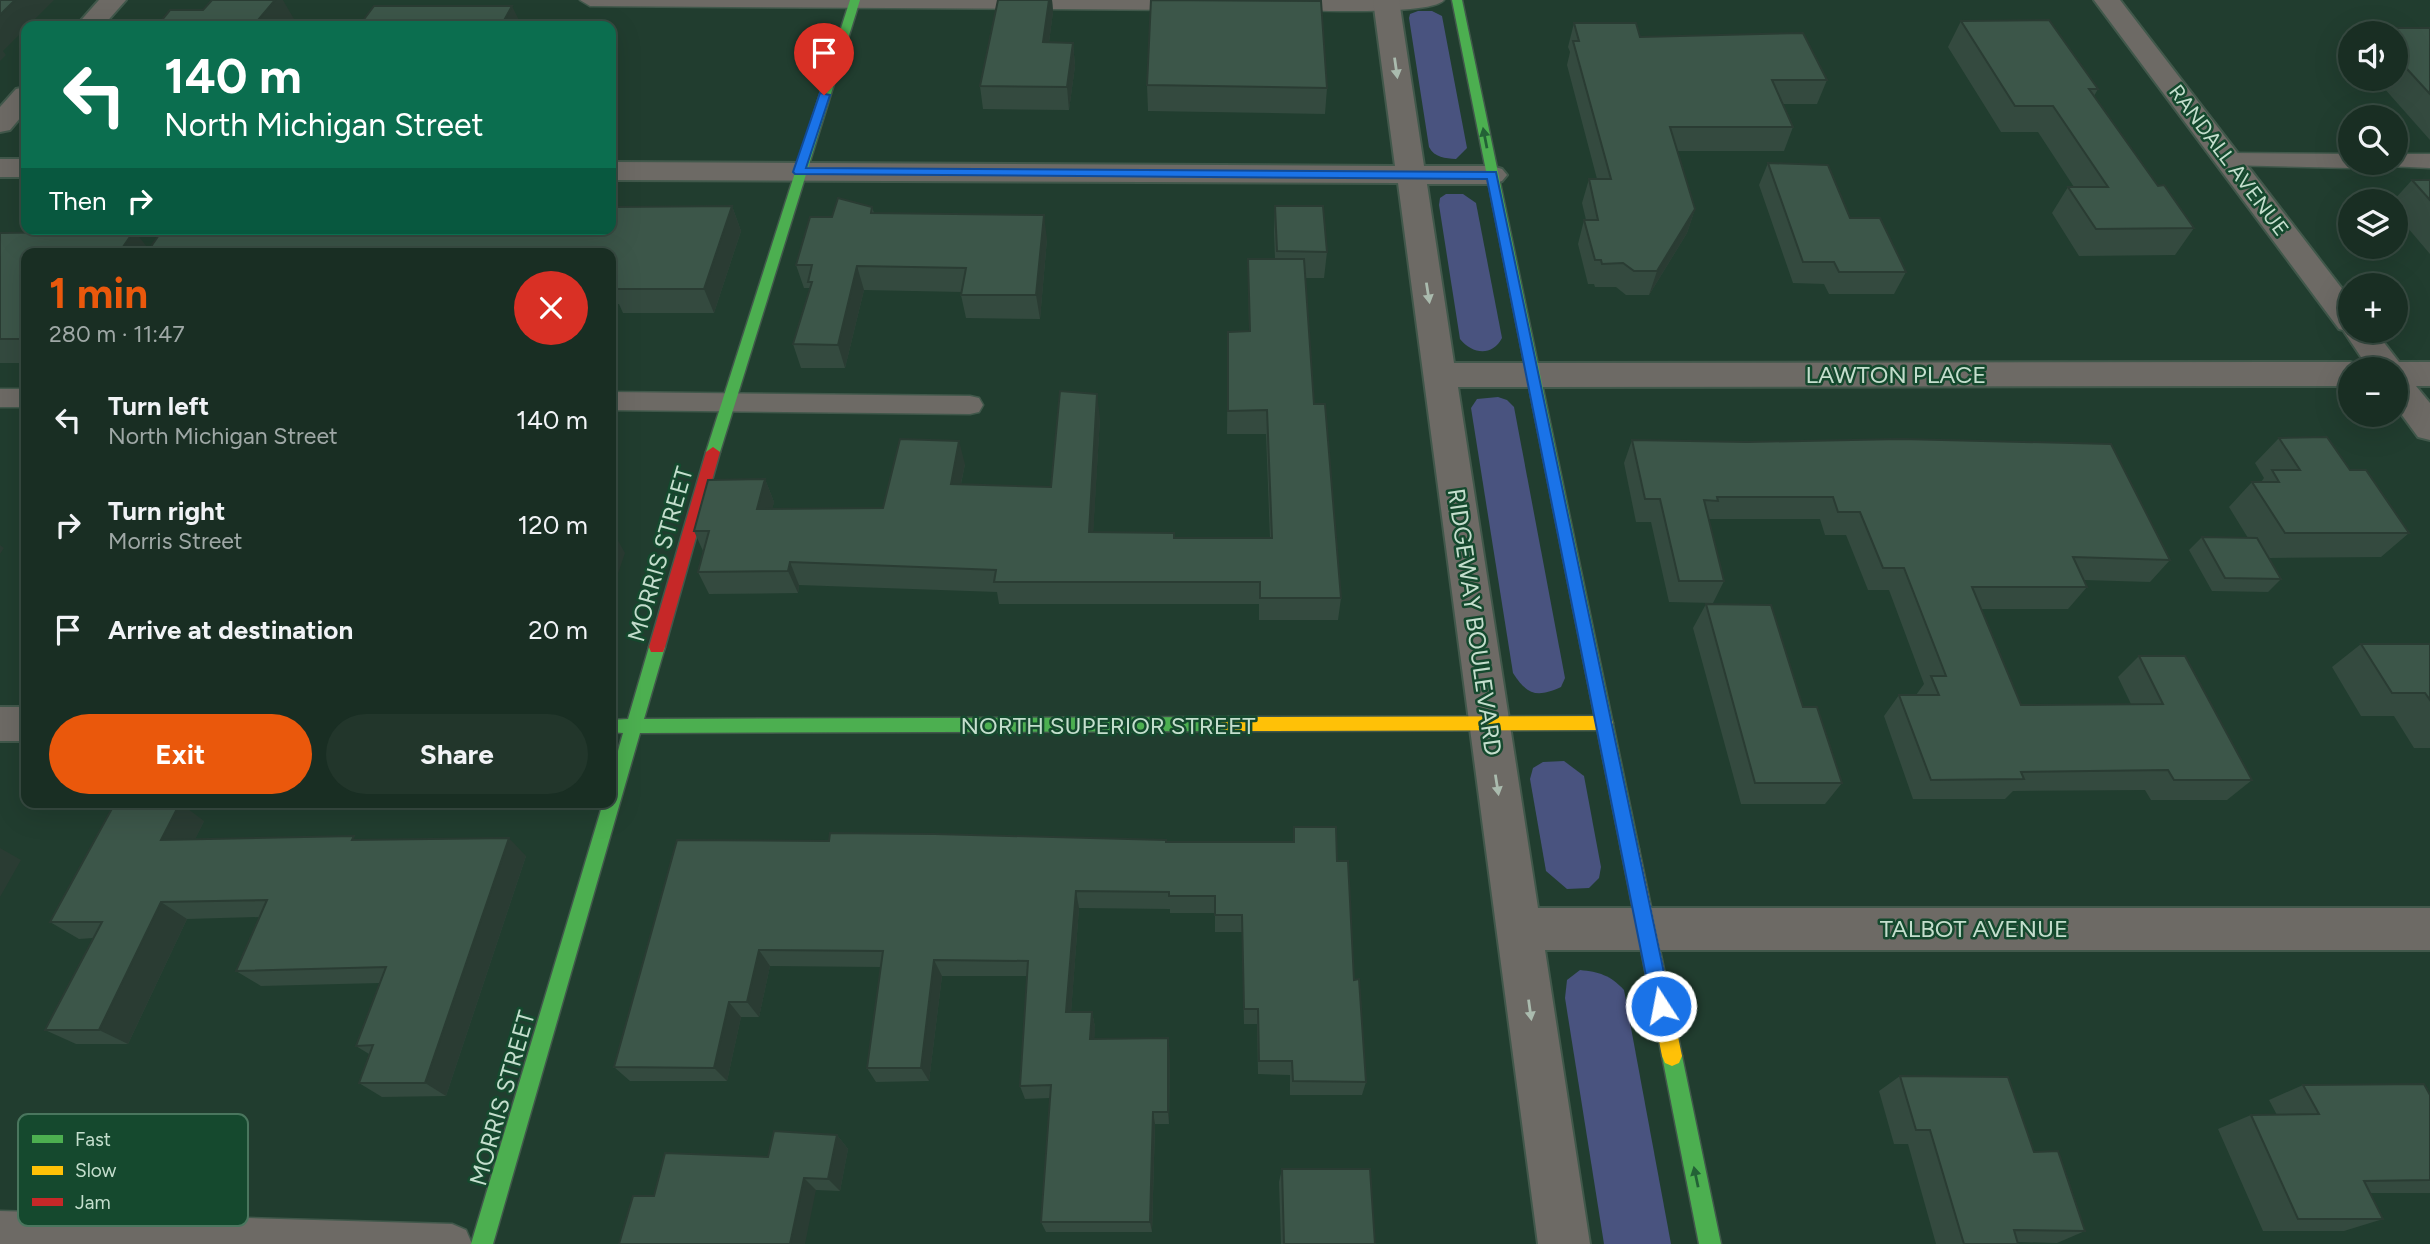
<!DOCTYPE html>
<html lang="en">
<head>
<meta charset="utf-8">
<style>
  :root { --surface:#192e23; --page:#22362b; --text:#f1f3f6; --muted:#9fa8a6; --line:#374a41; --accent:#ea580c }
  body { margin:0; font-family:Figtree,sans-serif; background:var(--page); color:var(--text); height:100vh; display:flex; flex-direction:column; font-size:26px; white-space:nowrap }
  * { box-sizing:border-box; margin:0 }
  p { font-size:23px; color:var(--muted) }
  .icon { flex:none; width:38px; height:38px; fill:none; stroke:currentColor; stroke-width:2; stroke-linecap:round; stroke-linejoin:round }
  .map { position:relative; flex:1; overflow:hidden }
  .side { position:absolute; left:21px; top:248px; width:595px; height:560px; display:flex; flex-direction:column; background:var(--surface); border-radius:14px; box-shadow:0 7px 28px #0002,0 0 0 2px var(--line) }
  .side>* { flex:none }
  .hud { position:absolute; left:21px; top:21px; width:595px; height:214px; border-radius:14px; box-shadow:0 7px 28px #0002,0 0 0 2px var(--line); background:#0b6e4f; color:#fff; overflow:hidden }
  .controls { position:absolute; left:2338px; top:21px; display:grid; gap:14px }
  .controls a { display:grid; place-items:center; width:70px; height:70px; border-radius:50%; background:var(--surface); box-shadow:0 7px 28px #0002,0 0 0 2px var(--line); font-size:35px }
  .pin { position:absolute; display:grid; place-items:center; width:60px; height:60px; color:#fff; margin:-72px -30px; border-radius:50% 50% 50% 0; rotate:-45deg; box-shadow:0 0 7px #0007 }
  .pin .icon { rotate:45deg }
  .me { position:absolute; width:77px; margin:-38px; rotate:349deg; stroke-linejoin:round; filter:drop-shadow(0 0 5px #0008) }
  .turn { display:flex; align-items:center; gap:24px; height:147px; padding:0 28px; font-size:32px }
  .turn .icon { width:91px; height:91px; stroke-width:2.5 }
  .turn b { display:block; font-size:49px; line-height:60px }
  .then { display:flex; align-items:center; height:66px; padding:0 28px; background:#0003; gap:14px; font-size:26px }
  .round { display:grid; place-items:center; flex:none; width:74px; height:74px; border-radius:37px; background:var(--page) }
  .head { display:flex; align-items:center; justify-content:space-between; height:119px; padding:0 28px }
  h1 { font-size:42px; font-weight:700; line-height:52px; color:var(--accent) }
  .primary-button { display:flex; gap:14px; margin-top:auto; padding:14px 28px }
  .primary-button a { flex:1; height:80px; border-radius:42px; background:var(--accent); color:#fff; font-size:28px; font-weight:700; line-height:80px; text-align:center }
  .primary-button a+a { background:var(--page); color:var(--text) }
  ul { padding:0; list-style:none }
  li { display:flex; align-items:center; gap:21px; height:105px; padding:0 28px }
  li div { flex:1 }
  li b { display:block; font-size:26px }
  li em { font-style:normal }
  .map>svg:first-child { display:block }
  .green { fill:#49537f }
  .lines { fill:none; stroke-linecap:round; stroke-linejoin:round }
  .lane-casing { stroke:#41584b; stroke-width:3 }
  .street-casing { stroke:#41584b; stroke-width:4 }
  .fast-casing { stroke:#41584b; stroke-width:3 }
  .slow-casing { stroke:#41584b; stroke-width:3 }
  .jam-casing { stroke:#41584b; stroke-width:3 }
  .lane { fill:#6d6a65; fill-rule:evenodd }
  .street { fill:#6d6a65; fill-rule:evenodd }
  .fast { fill:#4caf50; fill-rule:evenodd }
  .slow { fill:#ffc107; fill-rule:evenodd }
  .jam { fill:#c62828; fill-rule:evenodd }
  .wall { fill:#344a3f }
  .shaded-wall { fill:#2a3c33 }
  .building { fill:#3c5649; stroke:#2a3c33; stroke-width:2 }
  .oneway { fill:#aabbae }
  .oneway2 { fill:#236236 }
  .route { fill:#1a73e8; stroke:#114b97; stroke-width:2 }
  .labels { text-anchor:middle; dominant-baseline:central; stroke-width:5; stroke-linejoin:round; paint-order:stroke }
  .far-street-label { font-size:21px; fill:#c4decd; stroke:#15492e }
  .street-label { font-size:24px; fill:#c4decd; stroke:#15492e }
  .key { fill:#15492e; stroke:#4a765e; stroke-width:2 }
  .key-label { font-size:19px; fill:#c4decd }
</style>
</head>
<body>
<div class="map">
<svg width="2430" height="1244" viewBox="0 0 2430 1244">
  <rect width="100%" height="100%" fill="#213d2f"/>
  <g class="green">
    <path d="M1418,11h14l10,5 25,132 -11,11c-11,-1 -21,-1 -27,-12l-20,-129 1,-4z"/>
    <path d="M1446,194h17l13,9 26,135c-10,19 -30,16 -42,1l-21,-134 1,-7z"/>
    <path d="M1498,397l9,3 7,7 51,271 -4,9c-24,11 -34,8 -48,-14l-42,-265 6,-9z"/>
    <polygon points="1564,761 1584,776 1601,867 1599,878 1589,888 1567,889 1546,871 1530,779 1533,768 1543,762"/>
    <path d="M1580,970c19,2 30,5 44,20l47,254h-67l-39,-246 2,-18z"/>
  </g>
  <g class="lines">
    <g class="lane-casing">
      <g id="lane">
        <polygon points="580,0 1199,0 1202,4 1192,10 590,6"/>
        <path d="M1273,0h171c-13,16 -138,10 -164,10l-7,-2 -3,-4z"/>
        <polygon points="2231,153 2350,154 2350,163 2360,163 2350,168 2223,165 2220,160 2223,155"/>
        <polygon points="2396,154 2430,154 2430,168 2388,166 2386,163 2396,163"/>
        <rect x="0" y="389" width="26" height="18"/>
        <polygon points="611,392 970,396 979,398 983,405 979,412 970,414 611,410"/>
        <polygon points="0,1211 452,1224 466,1230 472,1244 0,1244"/>
      </g>
    </g>
    <g class="street-casing">
      <g id="street">
        <polygon points="99,0 126,0 103,26 76,26"/>
        <polygon points="1373,0 1399,0 1424,166 1492,166 1502,169 1507,175 1502,181 1492,184 1427,184 1454,363 2350,362 2362,366 2364,369 2350,369 2350,386 1458,387 1538,908 2430,908 2430,950 1545,950 1590,1244 1538,1244 1398,183 611,180 611,162 1395,166"/>
        <polygon points="2094,0 2120,0 2350,299 2350,331 2375,331 2399,362 2430,362 2430,386 2416,386 2430,403 2430,440 2418,437 2396,407 2396,369 2369,369 2343,330 2339,329"/>
        <polygon points="26,87 26,111 10,130 0,132 0,107 16,89"/>
        <rect x="0" y="159" width="26" height="18"/>
        <rect x="0" y="707" width="26" height="34"/>
      </g>
    </g>
    <g class="fast-casing">
      <g id="fast">
        <polygon points="850,0 860,0 720,452 713,457 708,456 706,452"/>
        <polygon points="1452,0 1462,0 1639,849 1636,855 1630,857 1624,855 1621,849"/>
        <polygon points="657,640 663,642 665,647 644,719 1229,717 1235,719 1237,724 1235,729 1229,731 640,733 493,1244 471,1244 603,803 611,803 611,776 623,733 611,732 611,720 628,719 649,647 651,642"/>
        <polygon points="1672,1046 1679,1049 1682,1056 1721,1244 1699,1244 1662,1056 1665,1049"/>
      </g>
    </g>
    <g class="slow-casing">
      <g id="slow">
        <polygon points="1605,716 1611,718 1613,723 1611,728 1605,730 1229,731 1223,729 1221,724 1223,719 1229,717"/>
        <polygon points="1630,841 1636,843 1639,849 1682,1056 1679,1063 1672,1066 1665,1063 1662,1056 1621,849 1624,843"/>
      </g>
    </g>
    <g class="jam-casing">
      <polygon id="jam" points="713,447 720,452 665,647 663,652 651,652 649,647 706,452"/>
    </g>
    <use href="#lane" class="lane"/>
    <use href="#street" class="street"/>
    <use href="#fast" class="fast"/>
    <use href="#slow" class="slow"/>
    <use href="#jam" class="jam"/>
  </g>
  <g class="wall">
    <polygon points="998,0 1052,0 1053,12 1049,42 1073,43 1075,66 1069,110 983,109 980,86"/>
    <polygon points="1961,21 2098,89 2094,96 2158,186 2194,228 2175,255 2079,256 2052,213 2068,187 2074,187 2038,132 2001,132 1948,47"/>
    <polygon points="1574,23 1640,37 1827,80 1817,104 1783,104 1793,127 1784,151 1677,151 1695,209 1687,233 1649,295 1626,295 1616,287 1595,287 1594,284 1588,284 1578,244 1584,220 1586,220 1582,203 1589,179 1597,179 1567,65 1570,52 1568,47"/>
    <polygon points="2369,28 2430,28 2430,140 2376,79 2396,79 2396,33 2366,33"/>
    <polygon points="1147,85 1327,88 1325,114 1148,111"/>
    <polygon points="1768,163 1850,218 1906,272 1894,294 1829,294 1824,284 1793,283 1759,185"/>
    <polygon points="2412,180 2430,180 2430,254 2396,214 2396,201 2393,201"/>
    <polygon points="732,206 741,231 714,313 623,313 619,304 611,304 611,254 26,254 26,363 0,363 0,233 149,249"/>
    <polygon points="1275,206 1327,252 1324,278 1305,278 1314,404 1341,598 1338,620 1259,620 1259,604 999,604 997,592 799,585 798,593 709,594 698,572 703,551 694,531 765,479 774,502 772,509 883,508 965,464 961,484 1051,487 1100,418 1093,532 1174,538 1270,538 1266,434 1227,434 1228,332 1249,331 1248,259 1275,259 1274,232"/>
    <polygon points="872,207 874,213 1047,239 1040,319 966,318 961,295 962,292 864,290 845,368 801,368 793,344 810,289 810,288 804,288 796,265 832,217"/>
    <polygon points="2279,438 2350,470 2409,533 2381,557 2269,558 2281,579 2268,592 2212,591 2189,550 2202,537 2248,538 2229,507 2252,482 2261,482 2264,478 2255,463"/>
    <polygon points="1632,440 2170,560 2150,582 2084,580 2087,587 2068,609 1981,609 2021,705 2131,704 2118,677 2139,656 2252,780 2227,800 2151,800 2145,790 2013,791 2005,799 1913,799 1884,716 1899,695 1916,695 1924,684 1889,590 1868,590 1846,535 1825,535 1820,519 1709,519 1709,521 1724,581 1713,603 1669,602 1651,522 1636,522 1624,463"/>
    <polygon points="1706,604 1803,707 1842,783 1825,804 1741,804 1693,628"/>
    <polygon points="2361,644 2430,644 2430,748 2414,748 2394,716 2361,716 2332,667"/>
    <polygon points="204,821 195,839 358,840 526,856 446,1096 382,1097 359,1083 369,1054 356,1046 380,983 261,986 236,971 259,917 187,919 128,1044 76,1044 45,1030 93,938 79,939 50,922"/>
    <polygon points="1294,827 1337,861 1354,980 1366,1082 1362,1095 1290,1095 1290,1075 1258,1074 1257,1024 1244,1024 1242,932 1215,932 1215,913 1170,913 1170,909 1079,908 1071,1012 1092,1012 1095,1027 1094,1039 1170,1052 1169,1124 1155,1124 1152,1232 1046,1232 1041,1222 1050,1098 1025,1099 1020,1086 1027,976 942,976 929,1081 876,1082 867,1068 881,967 770,966 759,1017 741,1017 727,1081 630,1081 614,1067 677,840 1293,842"/>
    <polygon points="1900,1076 2034,1152 2085,1231 2057,1243 2018,1242 2018,1244 1936,1244 1908,1144 1894,1144 1879,1091"/>
    <polygon points="2303,1085 2430,1095 2430,1193 2370,1193 2383,1219 2344,1231 2263,1231 2218,1129 2251,1115 2277,1115 2269,1100"/>
    <polygon points="837,1135 848,1149 840,1191 816,1190 654,1196 768,1157"/>
    <polygon points="1282,1169 1375,1244 1281,1244 1279,1182"/>
  </g>
  <g class="shaded-wall">
    <polygon points="15,0 54,0 28,26 26,26 26,28 3,51 6,55 0,61 0,15"/>
    <polygon points="275,0 283,0 294,19 288,26 253,26"/>
    <polygon points="1049,0 1052,0 1053,12 1046,65 1043,42"/>
    <polygon points="512,6 522,26 501,26"/>
    <polygon points="1073,43 1075,66 1069,110 1067,87"/>
    <polygon points="732,206 741,231 714,313 704,289"/>
    <polygon points="1695,209 1687,233 1649,295 1657,271"/>
    <polygon points="1044,215 1047,239 1040,319 1036,295"/>
    <polygon points="134,231 153,254 118,254"/>
    <polygon points="857,266 864,290 845,368 838,345"/>
    <polygon points="1097,394 1100,418 1092,555 1089,532"/>
    <polygon points="959,441 965,464 956,507 951,484"/>
    <polygon points="765,479 774,502 767,532 757,509"/>
    <polygon points="611,528 625,553 611,594"/>
    <polygon points="0,545 4,548 0,554"/>
    <polygon points="790,562 799,585 798,593 788,571"/>
    <polygon points="180,803 204,821 186,858 161,840"/>
    <polygon points="509,838 526,856 446,1096 425,1083"/>
    <polygon points="0,848 21,860 0,897"/>
    <polygon points="1076,891 1079,908 1070,1027 1066,1012"/>
    <polygon points="161,902 187,919 128,1044 99,1030"/>
    <polygon points="759,950 770,966 759,1017 747,1002"/>
    <polygon points="934,960 942,976 929,1081 921,1068"/>
    <polygon points="729,1002 741,1017 727,1081 714,1068"/>
    <polygon points="1092,1012 1095,1027 1094,1053 1090,1039"/>
    <polygon points="1168,1038 1170,1052 1169,1124 1168,1112"/>
    <polygon points="1153,1112 1155,1124 1152,1232 1150,1222"/>
    <polygon points="837,1135 848,1149 840,1191 828,1179"/>
    <polygon points="804,1178 816,1190 805,1244 790,1244"/>
  </g>
  <g class="building">
    <polygon points="0,0 15,0 0,15"/>
    <polygon points="212,0 275,0 253,26 157,26 170,10 203,10"/>
    <polygon points="998,0 1049,0 1043,42 1073,43 1067,87 980,86"/>
    <polygon points="1151,0 1321,1 1327,88 1147,85"/>
    <polygon points="374,6 512,6 501,26 359,26"/>
    <polygon points="2049,20 2098,89 2089,89 2158,186 2164,185 2194,228 2096,229 2068,187 2108,187 2053,106 2015,106 1961,21"/>
    <polygon points="1574,23 1636,23 1640,37 1803,33 1827,80 1772,80 1793,127 1670,127 1695,209 1657,271 1634,271 1623,263 1602,264 1601,260 1595,260 1584,220 1598,220 1589,179 1611,179 1573,41 1579,41"/>
    <polygon points="2369,28 2430,28 2430,94 2396,57 2396,33 2374,33"/>
    <polygon points="1768,163 1828,165 1850,218 1880,218 1906,272 1839,272 1834,262 1803,262"/>
    <polygon points="2412,180 2430,180 2430,200"/>
    <polygon points="838,198 872,207 871,213 1044,215 1036,295 961,295 966,268 857,266 838,345 793,344 812,282 808,282 812,265 796,265 810,217 832,217"/>
    <polygon points="732,206 704,289 612,289 616,280 611,280 611,254 146,254 163,229 611,229 611,207"/>
    <polygon points="1275,206 1323,206 1327,252 1277,251"/>
    <polygon points="134,231 118,254 26,254 26,339 0,339 0,233"/>
    <polygon points="1248,259 1304,259 1314,404 1325,404 1341,598 1260,598 1260,582 994,582 996,570 790,562 788,571 698,572 709,531 694,531 708,480 765,479 757,509 883,508 900,439 959,441 951,484 1051,487 1060,391 1097,394 1089,532 1174,533 1174,538 1272,538 1267,410 1228,411 1228,332 1250,331"/>
    <polygon points="2327,437 2350,470 2366,470 2409,533 2285,533 2252,482 2279,482 2272,470 2300,470 2279,438"/>
    <polygon points="1901,439 2111,444 2170,560 2073,557 2087,587 1972,587 2021,705 2163,704 2139,656 2185,656 2252,780 2174,780 2168,770 2021,772 2024,779 1931,780 1899,695 1939,695 1931,676 1946,676 1904,568 1883,568 1860,512 1838,512 1833,497 1717,497 1718,501 1704,500 1724,581 1679,581 1660,499 1645,499 1632,440 1747,442"/>
    <polygon points="2202,537 2257,538 2281,579 2225,578"/>
    <polygon points="1706,604 1771,605 1803,707 1817,707 1842,783 1755,783"/>
    <polygon points="2361,644 2430,644 2430,700 2425,693 2392,693"/>
    <polygon points="115,803 180,803 161,840 354,836 352,840 509,838 425,1083 359,1083 373,1045 356,1046 386,967 236,971 267,900 161,902 99,1030 45,1030 102,922 50,922"/>
    <polygon points="1294,827 1336,827 1337,861 1348,861 1354,980 1359,979 1366,1082 1293,1081 1292,1061 1259,1061 1258,1009 1244,1009 1242,915 1215,915 1215,896 1169,896 1169,892 1076,891 1066,1012 1092,1012 1090,1039 1168,1038 1168,1112 1153,1112 1150,1222 1041,1222 1051,1085 1020,1086 1028,961 934,960 921,1068 867,1068 883,951 759,950 747,1002 729,1002 714,1068 614,1067 677,840 829,841 830,833 935,834 1166,840 1166,842 1294,842"/>
    <polygon points="1900,1076 2008,1077 2034,1152 2058,1151 2085,1231 2014,1230 2018,1244 1964,1244 1930,1130 1916,1130"/>
    <polygon points="2424,1084 2430,1095 2430,1180 2364,1181 2383,1219 2298,1219 2251,1115 2319,1114 2303,1085"/>
    <polygon points="774,1131 837,1135 828,1179 804,1178 790,1244 619,1244 633,1196 654,1196 665,1153 768,1157"/>
    <polygon points="1282,1169 1370,1169 1375,1244 1284,1244"/>
  </g>
  <defs><path id="oneway-solid" d="M-6-.8H1V-3.2L6.5 0L1 3.2V.8H-6Z" transform="scale(1.75)"/></defs>
  <g class="oneway">
    <use href="#oneway-solid" transform="translate(1396 68) rotate(82)"/>
    <use href="#oneway-solid" transform="translate(1428 293) rotate(81)"/>
    <use href="#oneway-solid" transform="translate(1497 785) rotate(81)"/>
    <use href="#oneway-solid" transform="translate(1530 1010) rotate(82)"/>
  </g>
  <g class="oneway2">
    <use href="#oneway-solid" transform="translate(1485 138) rotate(-101)"/>
    <use href="#oneway-solid" transform="translate(1696 1177) rotate(-102)"/>
  </g>
  <polygon class="route" points="820,93 830,95 806,168 1496,172 1671,1006 1668,1013 1661,1016 1654,1013 1652,1006 1487,179 795,174 793,172"/>
  <g class="labels">
    <g class="far-street-label">
      <text transform="translate(2229 160) rotate(53)">RANDALL AVENUE</text>
    </g>
    <g class="street-label">
      <text x="1896" y="374">LAWTON PLACE</text>
      <text transform="translate(660 554) rotate(-74)">MORRIS STREET</text>
      <text transform="translate(1475 622) rotate(82)">RIDGEWAY BOULEVARD</text>
      <text x="1108" y="725">NORTH SUPERIOR STREET</text>
      <text x="1974" y="928">TALBOT AVENUE</text>
      <text transform="translate(502 1098) rotate(-74)">MORRIS STREET</text>
    </g>
  </g>
  <rect x="18" y="1114" width="230" height="112" rx="10" class="key"/>
  <rect x="32" y="1135" width="31" height="8" fill="#4caf50"/>
  <rect x="32" y="1166" width="31" height="9" fill="#ffc107"/>
  <rect x="32" y="1198" width="31" height="8" fill="#c62828"/>
  <g class="key-label">
    <text x="75" y="1146">Fast</text>
    <text x="75" y="1177">Slow</text>
    <text x="75" y="1209">Jam</text>
  </g>
</svg>
<div class="controls">
<a><svg class="icon" aria-label="sound" viewBox="0 0 24 24"><path d="M4 9h4l5-4v14l-5-4H4zM17 9q2 3 0 6"/></svg></a>
<a><svg class="icon" aria-label="search" viewBox="0 0 24 24"><circle cx="10" cy="10" r="6"/><path d="M15 15l6 6"/></svg></a>
<a><svg class="icon" aria-label="layers" viewBox="0 0 24 24"><path d="M12 4l9 5-9 5-9-5zM3 14l9 5 9-5"/></svg></a>
<a>+</a>
<a>−</a>
</div>
<div class="pin" style="left:824px;top:95px;background:#d93025"><svg class="icon" aria-label="arrive" viewBox="0 0 24 24"><path d="M6 21V4h12l-3 4 3 4H6"/></svg></div>
<svg class="me" style="left:1661px;top:1006px" viewBox="-20 -20 40 40"><circle r="17" fill="#1a73e8" stroke="#fff" stroke-width="3"/><path d="M0-11L8 9 0 5-8 9z" fill="#fff"/></svg>
<div class="hud">
<div class="turn"><svg class="icon" aria-label="left" viewBox="0 0 24 24"><path d="M17 20v-9H6M10 6l-5 5 5 5"/></svg><div><b>140 m</b>North Michigan Street</div></div>
<div class="then">Then<svg class="icon" aria-label="right" viewBox="0 0 24 24"><path d="M7 20v-9h11M14 6l5 5-5 5"/></svg></div>
</div>
<section class="side">
<div class="head"><div><h1>1 min</h1><p>280 m · 11:47</p></div><a class="round" style="background:#d93025;color:#fff"><svg class="icon" aria-label="close" viewBox="0 0 24 24"><path d="M6 6l12 12M18 6L6 18"/></svg></a></div>
<ul>
<li><svg class="icon" aria-label="left" viewBox="0 0 24 24"><path d="M17 20v-9H6M10 6l-5 5 5 5"/></svg><div><b>Turn left</b><p>North Michigan Street</p></div><em>140 m</em></li>
<li><svg class="icon" aria-label="right" viewBox="0 0 24 24"><path d="M7 20v-9h11M14 6l5 5-5 5"/></svg><div><b>Turn right</b><p>Morris Street</p></div><em>120 m</em></li>
<li><svg class="icon" aria-label="arrive" viewBox="0 0 24 24"><path d="M6 21V4h12l-3 4 3 4H6"/></svg><div><b>Arrive at destination</b></div><em>20 m</em></li>
</ul>
<div class="primary-button"><a>Exit</a><a>Share</a></div>
</section>
</div>
</body>
</html>
